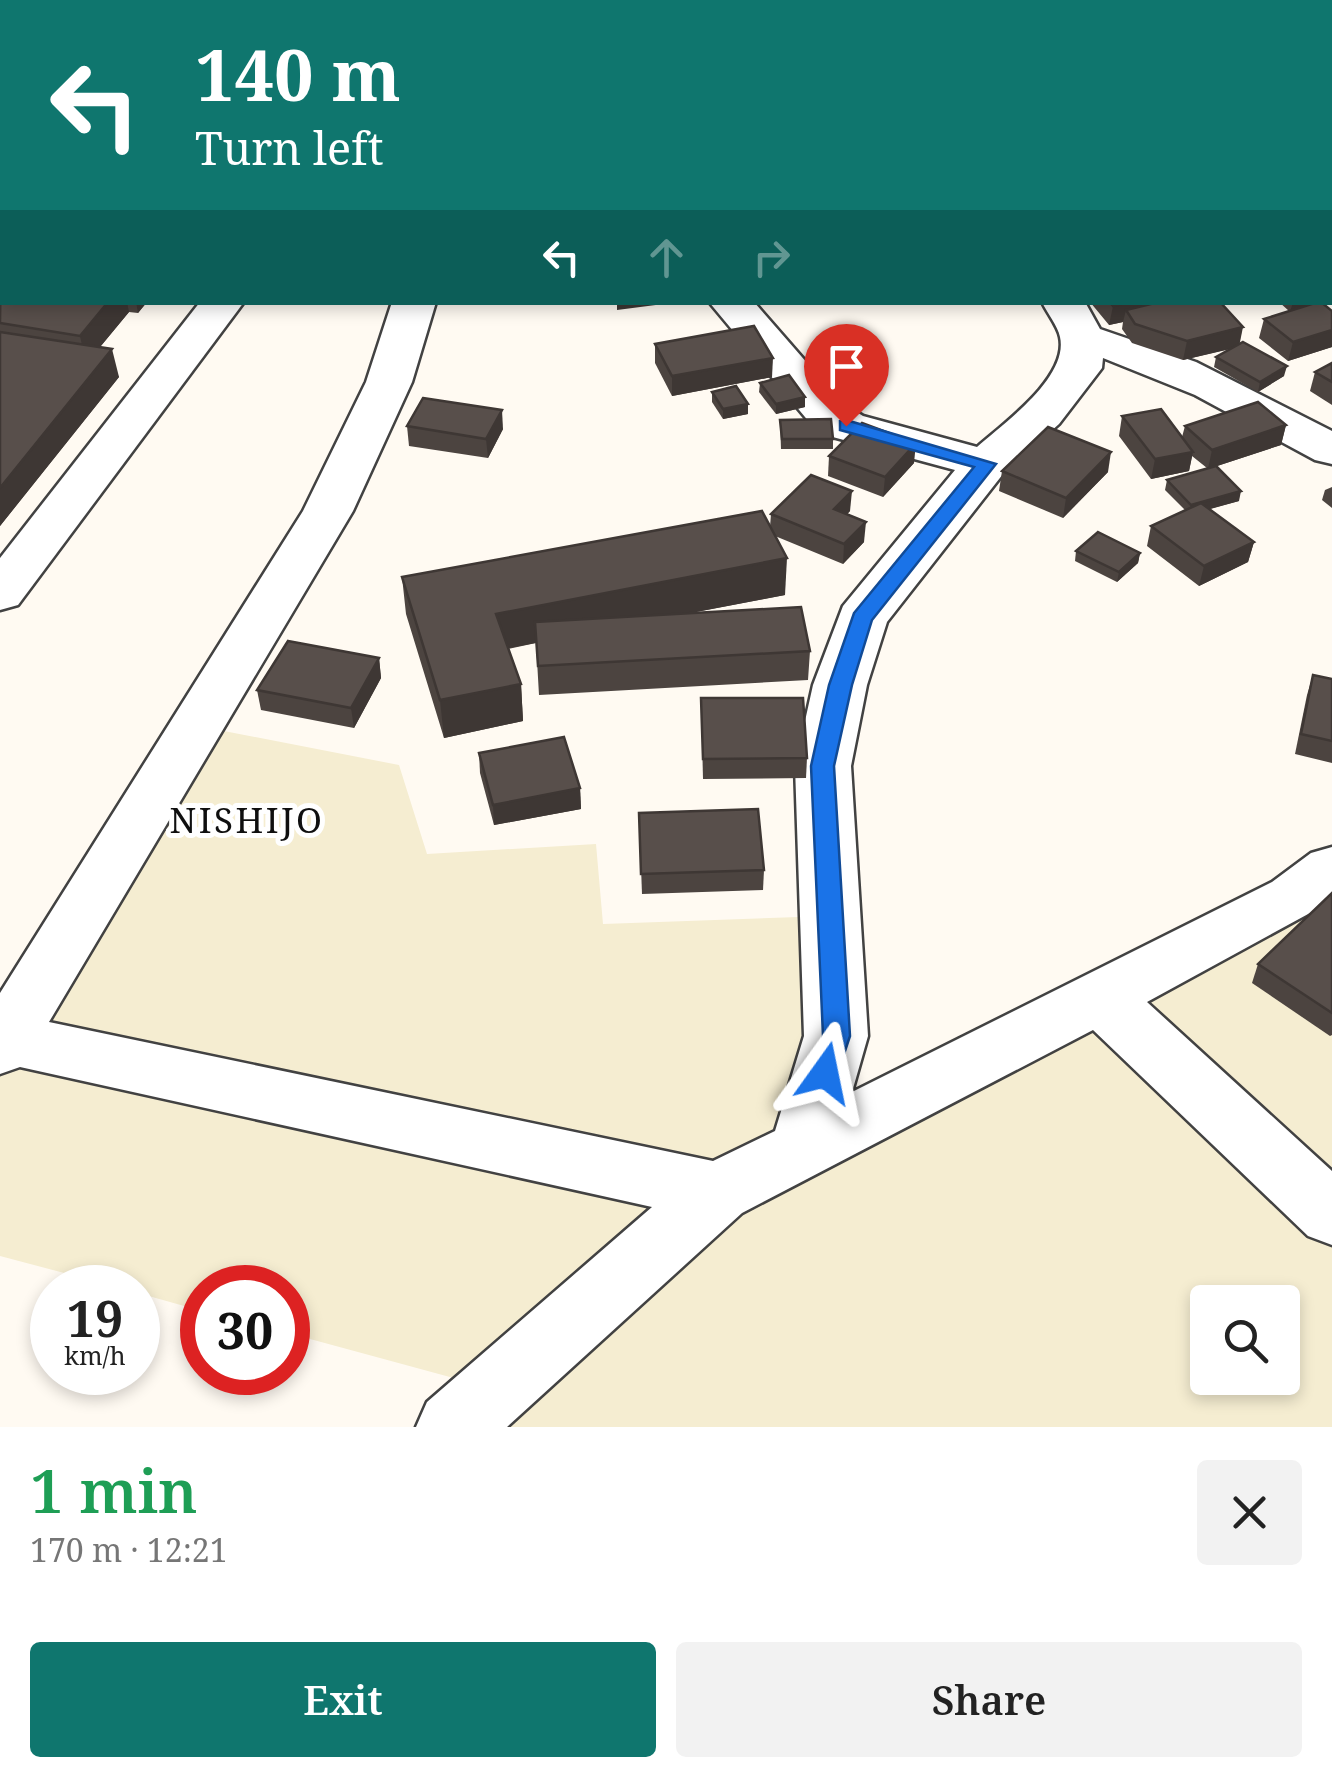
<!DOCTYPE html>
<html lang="en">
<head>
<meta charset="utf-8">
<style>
  :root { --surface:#fff; --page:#f2f2f2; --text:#222; --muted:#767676; --accent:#0f766e }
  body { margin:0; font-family:"Noto Serif",serif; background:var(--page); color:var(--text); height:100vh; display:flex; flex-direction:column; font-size:38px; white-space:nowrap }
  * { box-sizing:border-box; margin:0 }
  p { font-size:32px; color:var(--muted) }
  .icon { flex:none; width:55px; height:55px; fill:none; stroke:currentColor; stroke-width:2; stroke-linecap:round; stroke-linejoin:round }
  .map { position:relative; height:1427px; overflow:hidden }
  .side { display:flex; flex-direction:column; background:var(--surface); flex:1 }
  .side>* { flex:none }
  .hud { position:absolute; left:0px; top:0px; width:1332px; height:305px; box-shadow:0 5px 15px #0003; background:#0f766e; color:#fff; overflow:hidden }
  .tools { position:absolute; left:1190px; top:1285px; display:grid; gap:20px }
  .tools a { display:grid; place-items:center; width:110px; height:110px; border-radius:10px; background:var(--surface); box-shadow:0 5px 15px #0003; font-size:50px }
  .speed { position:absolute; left:30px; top:1265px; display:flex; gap:20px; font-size:50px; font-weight:700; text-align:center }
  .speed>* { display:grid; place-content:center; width:130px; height:130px; border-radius:50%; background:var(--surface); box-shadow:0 5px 15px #0003; line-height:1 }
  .speed small { font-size:25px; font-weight:400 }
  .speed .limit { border:15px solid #d22; background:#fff; color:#111 }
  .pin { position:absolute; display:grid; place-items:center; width:85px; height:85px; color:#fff; margin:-102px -42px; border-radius:50% 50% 50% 0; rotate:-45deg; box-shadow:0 0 10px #0007 }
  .pin .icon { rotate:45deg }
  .me { position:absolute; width:110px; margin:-55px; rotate:12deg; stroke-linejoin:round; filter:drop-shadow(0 0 8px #0008) }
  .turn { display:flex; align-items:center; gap:35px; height:210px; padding:0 30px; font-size:45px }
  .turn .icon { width:130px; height:130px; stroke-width:2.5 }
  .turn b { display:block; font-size:70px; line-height:85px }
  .lanes { display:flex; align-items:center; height:95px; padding:0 30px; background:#0003; justify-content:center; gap:50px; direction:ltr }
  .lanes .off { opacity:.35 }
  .round { display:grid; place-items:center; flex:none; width:105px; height:105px; border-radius:10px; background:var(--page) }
  .headline { display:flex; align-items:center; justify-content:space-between; height:170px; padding:0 30px }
  h1 { font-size:60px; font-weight:600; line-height:75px; color:#1e9e55 }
  .button { display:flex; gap:20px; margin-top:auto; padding:20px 30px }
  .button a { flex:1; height:115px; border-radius:10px; background:var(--accent); color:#fff; font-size:40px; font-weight:600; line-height:115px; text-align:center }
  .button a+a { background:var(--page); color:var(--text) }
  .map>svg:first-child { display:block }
  .farmland { fill:#f5edd1; fill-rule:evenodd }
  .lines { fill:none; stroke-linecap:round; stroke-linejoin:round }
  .minor-casing { stroke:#424242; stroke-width:5 }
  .minor { fill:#fff; fill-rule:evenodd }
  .wall { fill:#4c4440 }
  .shaded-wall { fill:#3e3734 }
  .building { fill:#584f4b; stroke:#3e3734; stroke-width:2.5 }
  .route { fill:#1a73e8; stroke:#114b97; stroke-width:2.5 }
  .labels { text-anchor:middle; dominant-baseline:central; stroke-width:10; stroke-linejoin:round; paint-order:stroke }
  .quarter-label { font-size:35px; letter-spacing:2.5px; fill:#0f0f0f; stroke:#fff }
</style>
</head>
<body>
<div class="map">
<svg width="1332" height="1427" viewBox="0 0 1332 1427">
  <rect width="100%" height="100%" fill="#fffaf2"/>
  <path class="farmland" d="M193,725l206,40 28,89 169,-10 7,80 225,-8 -25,229 529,-276v558h-879l41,-38 -206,-56v-45h-86v23l-64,-18v-5l-21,-1 -117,-31v-219zM1208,1302h74v76h-74z"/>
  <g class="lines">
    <g class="minor-casing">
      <g id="minor">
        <polygon points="689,0 725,0 727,2 691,2"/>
        <rect x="1330" y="6" width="2" height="22"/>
        <polygon points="200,302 244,302 18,605 0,610 0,558"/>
        <path d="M392,302h44l-24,80 -59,129 -304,511 664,139 62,-30 29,-95 -9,-270 18,-81 30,-79 112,-136 -126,-34 -19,-13 -101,-121h45l88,101 21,13 114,31c26,-23 92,-70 83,-110 -2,-11 -13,-24 -18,-35h43l15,27 96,33 136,69v33l-17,-4 -120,-65 -92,-37 -1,10 -43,56 -56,50 -116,148 -20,63 -16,81 17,270 -16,56 420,-210 39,-29 21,-6v54l-185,101 185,169v74l-24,-9 -215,-206 -351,183 -235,214h-91l11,-25 225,-195 -632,-140 -20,7v-81l303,-482 63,-129z"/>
      </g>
    </g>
    <use href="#minor" class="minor"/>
  </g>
  <g class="wall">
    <polygon points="900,0 962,0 962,2 903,2"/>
    <polygon points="1097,0 1186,0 1177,2 1101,2"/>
    <polygon points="1226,0 1297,0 1296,2 1230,2"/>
    <polygon points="2,220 2,302 147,302 138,313 129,312 100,347 119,377 0,526 0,223"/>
    <polygon points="1090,302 1220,302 1239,344 1284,376 1258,392 1214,367 1216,357 1233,348 1183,360 1132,343 1122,329 1123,322 1109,325"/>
    <polygon points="1279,302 1323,302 1321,303 1332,311 1332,347 1288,361 1259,338 1264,319 1289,311"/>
    <polygon points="655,344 772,377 672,396 655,363"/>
    <polygon points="1332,363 1332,405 1310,391 1315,372"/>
    <polygon points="760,383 805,407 776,414 759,392"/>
    <polygon points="712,392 748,414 723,419 712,402"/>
    <polygon points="1122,416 1182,437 1185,426 1286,425 1281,445 1217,466 1239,501 1209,509 1254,542 1248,562 1199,586 1147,546 1151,526 1185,510 1165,490 1167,480 1207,468 1192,456 1189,471 1151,479 1119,436"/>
    <polygon points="780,420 833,439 833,449 781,449"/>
    <polygon points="407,426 503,429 488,458 409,446"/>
    <polygon points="829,456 914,463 883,497 828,476"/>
    <polygon points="1002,471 1108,472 1063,518 999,491"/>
    <polygon points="1332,487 1332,508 1322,500 1325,490"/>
    <polygon points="850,511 847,514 864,542 843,564 775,536 785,595 690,613 810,651 808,680 539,695 536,643 508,649 521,684 523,721 444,738 406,614 402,577 770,527 771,514"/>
    <polygon points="1076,551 1140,553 1138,563 1117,582 1075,561"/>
    <polygon points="379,658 381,678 354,728 261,710 257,690"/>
    <polygon points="1313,675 1332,679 1332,763 1295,754 1307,695"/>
    <polygon points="701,698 807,758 806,778 703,779"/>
    <polygon points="479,753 580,788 581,809 494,825 480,773"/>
    <polygon points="639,813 764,870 763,890 642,894"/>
    <polygon points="1332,893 1332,1035 1330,1036 1252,983 1258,964"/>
  </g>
  <g class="shaded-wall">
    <polygon points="111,0 145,0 136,2 111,2"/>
    <polygon points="737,0 770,0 737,2"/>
    <polygon points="944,0 962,0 962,2 933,2"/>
    <polygon points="1126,0 1186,0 1177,2 1125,2"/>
    <polygon points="1249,0 1297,0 1296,2 1248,2"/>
    <rect x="1330" y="109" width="2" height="17"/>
    <polygon points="1332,274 1332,300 1330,300 1330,275"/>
    <polygon points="108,302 127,302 129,312 86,364 80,336"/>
    <polygon points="136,302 147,302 138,313"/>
    <polygon points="617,302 679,302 617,310"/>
    <polygon points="1129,302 1203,302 1126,310 1123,322 1109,325 1113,306"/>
    <polygon points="1293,302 1323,302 1290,312"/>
    <polygon points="1243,327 1239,347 1183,360 1187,341"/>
    <polygon points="1332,330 1332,347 1288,361 1293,342"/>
    <polygon points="112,349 119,377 0,526 0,488"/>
    <polygon points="773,358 772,377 672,396 672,376"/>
    <polygon points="1287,366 1284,376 1258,392 1260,382"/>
    <polygon points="805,397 805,407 776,414 776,404"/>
    <polygon points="748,404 748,414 723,419 723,409"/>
    <polygon points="502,410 503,429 488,458 486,439"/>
    <polygon points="1286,425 1281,445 1208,469 1212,450"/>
    <polygon points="916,443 914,463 883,497 885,477"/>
    <polygon points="1111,452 1108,472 1063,518 1066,498"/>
    <polygon points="1193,452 1189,471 1151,479 1155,459"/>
    <polygon points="852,491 850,511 833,529 834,509"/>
    <polygon points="1241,491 1239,501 1189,515 1191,505"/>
    <polygon points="866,522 864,542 843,564 844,544"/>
    <polygon points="1254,542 1248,562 1199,586 1204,566"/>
    <polygon points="1140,553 1138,563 1117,582 1119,572"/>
    <polygon points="787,558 785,595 499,650 496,614"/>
    <polygon points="379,658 381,678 354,728 351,708"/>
    <polygon points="521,684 523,721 444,738 440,700"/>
    <polygon points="580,788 581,809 494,825 493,805"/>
  </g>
  <g class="building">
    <rect x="464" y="0" width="46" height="2"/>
    <polygon points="573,0 608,0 609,1 577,2"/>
    <polygon points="628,0 661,0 664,2 615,2"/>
    <polygon points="924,0 944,0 933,2 928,2"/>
    <rect x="1330" y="84" width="2" height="25"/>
    <polygon points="1330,181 1332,183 1332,204 1330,204"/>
    <polygon points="1332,212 1332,274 1330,275 1330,213"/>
    <polygon points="1,241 2,241 2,302 108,302 80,336 0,323"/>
    <polygon points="1110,302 1129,302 1113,306"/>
    <polygon points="1159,302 1220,302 1243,327 1187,341 1135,324 1126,310"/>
    <polygon points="1318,302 1321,302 1332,311 1332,330 1293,342 1264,319"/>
    <polygon points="754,326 773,358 672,376 655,344"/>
    <polygon points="0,332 112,349 0,488"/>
    <polygon points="1243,342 1287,366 1260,382 1216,357"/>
    <polygon points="1332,363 1332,382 1315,372"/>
    <polygon points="789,375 805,397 776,404 760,383"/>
    <polygon points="736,386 748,404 723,409 712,392"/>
    <polygon points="423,398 502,410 486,439 407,426"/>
    <polygon points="1258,402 1286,425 1212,450 1185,426"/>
    <polygon points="1161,409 1193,452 1155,459 1122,416"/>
    <polygon points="831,419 833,439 782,439 780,420"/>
    <polygon points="862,423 916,443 885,477 829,456"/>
    <polygon points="1048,427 1111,452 1066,498 1002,471"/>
    <polygon points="1216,466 1241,491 1191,505 1167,480"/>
    <polygon points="811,475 852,491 834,509 866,522 844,544 771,514"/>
    <polygon points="1201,503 1254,542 1204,566 1151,526"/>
    <polygon points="762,511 787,558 496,614 521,684 440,700 402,577"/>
    <polygon points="1098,532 1140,553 1119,572 1076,551"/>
    <polygon points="801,607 810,651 538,666 535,622"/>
    <polygon points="288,641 379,658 351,708 257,690"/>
    <polygon points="1313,675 1332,679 1332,741 1301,734"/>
    <polygon points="701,698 803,698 807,758 703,759"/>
    <polygon points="564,737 580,788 493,805 479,753"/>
    <polygon points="758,809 764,870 641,874 639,813"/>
    <polygon points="1332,893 1332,1013 1258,964"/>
  </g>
  <polygon class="route" points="846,420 996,464 872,620 852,685 834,766 850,1036 835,1081 816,1081 812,1073 823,1036 811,766 829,685 854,613 974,467 840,430 840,421"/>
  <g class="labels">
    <g class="quarter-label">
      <text x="247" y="819">NISHIJO</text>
    </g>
  </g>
</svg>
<div class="tools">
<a><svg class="icon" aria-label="search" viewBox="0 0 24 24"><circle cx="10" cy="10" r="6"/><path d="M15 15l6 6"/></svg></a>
</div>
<div class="speed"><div>19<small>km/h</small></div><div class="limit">30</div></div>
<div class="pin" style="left:846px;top:426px;background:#d93025"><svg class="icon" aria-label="arrive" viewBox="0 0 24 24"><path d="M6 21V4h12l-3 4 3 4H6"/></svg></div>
<svg class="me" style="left:825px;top:1073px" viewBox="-20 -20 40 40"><path d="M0-17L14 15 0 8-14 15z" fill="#1a73e8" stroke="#fff" stroke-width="4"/></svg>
<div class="hud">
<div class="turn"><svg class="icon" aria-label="left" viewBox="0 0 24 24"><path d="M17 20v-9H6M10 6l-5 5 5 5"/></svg><div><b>140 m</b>Turn left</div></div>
<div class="lanes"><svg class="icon" aria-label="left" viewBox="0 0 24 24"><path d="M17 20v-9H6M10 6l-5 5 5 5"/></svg><svg class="icon off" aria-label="ahead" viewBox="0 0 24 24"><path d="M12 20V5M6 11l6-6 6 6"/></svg><svg class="icon off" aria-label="right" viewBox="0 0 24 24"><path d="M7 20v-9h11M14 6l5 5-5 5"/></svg></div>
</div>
</div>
<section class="side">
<div class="headline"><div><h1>1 min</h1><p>170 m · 12:21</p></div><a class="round"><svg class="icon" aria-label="close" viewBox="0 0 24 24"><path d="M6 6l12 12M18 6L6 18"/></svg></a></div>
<div class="button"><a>Exit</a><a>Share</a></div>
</section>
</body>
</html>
